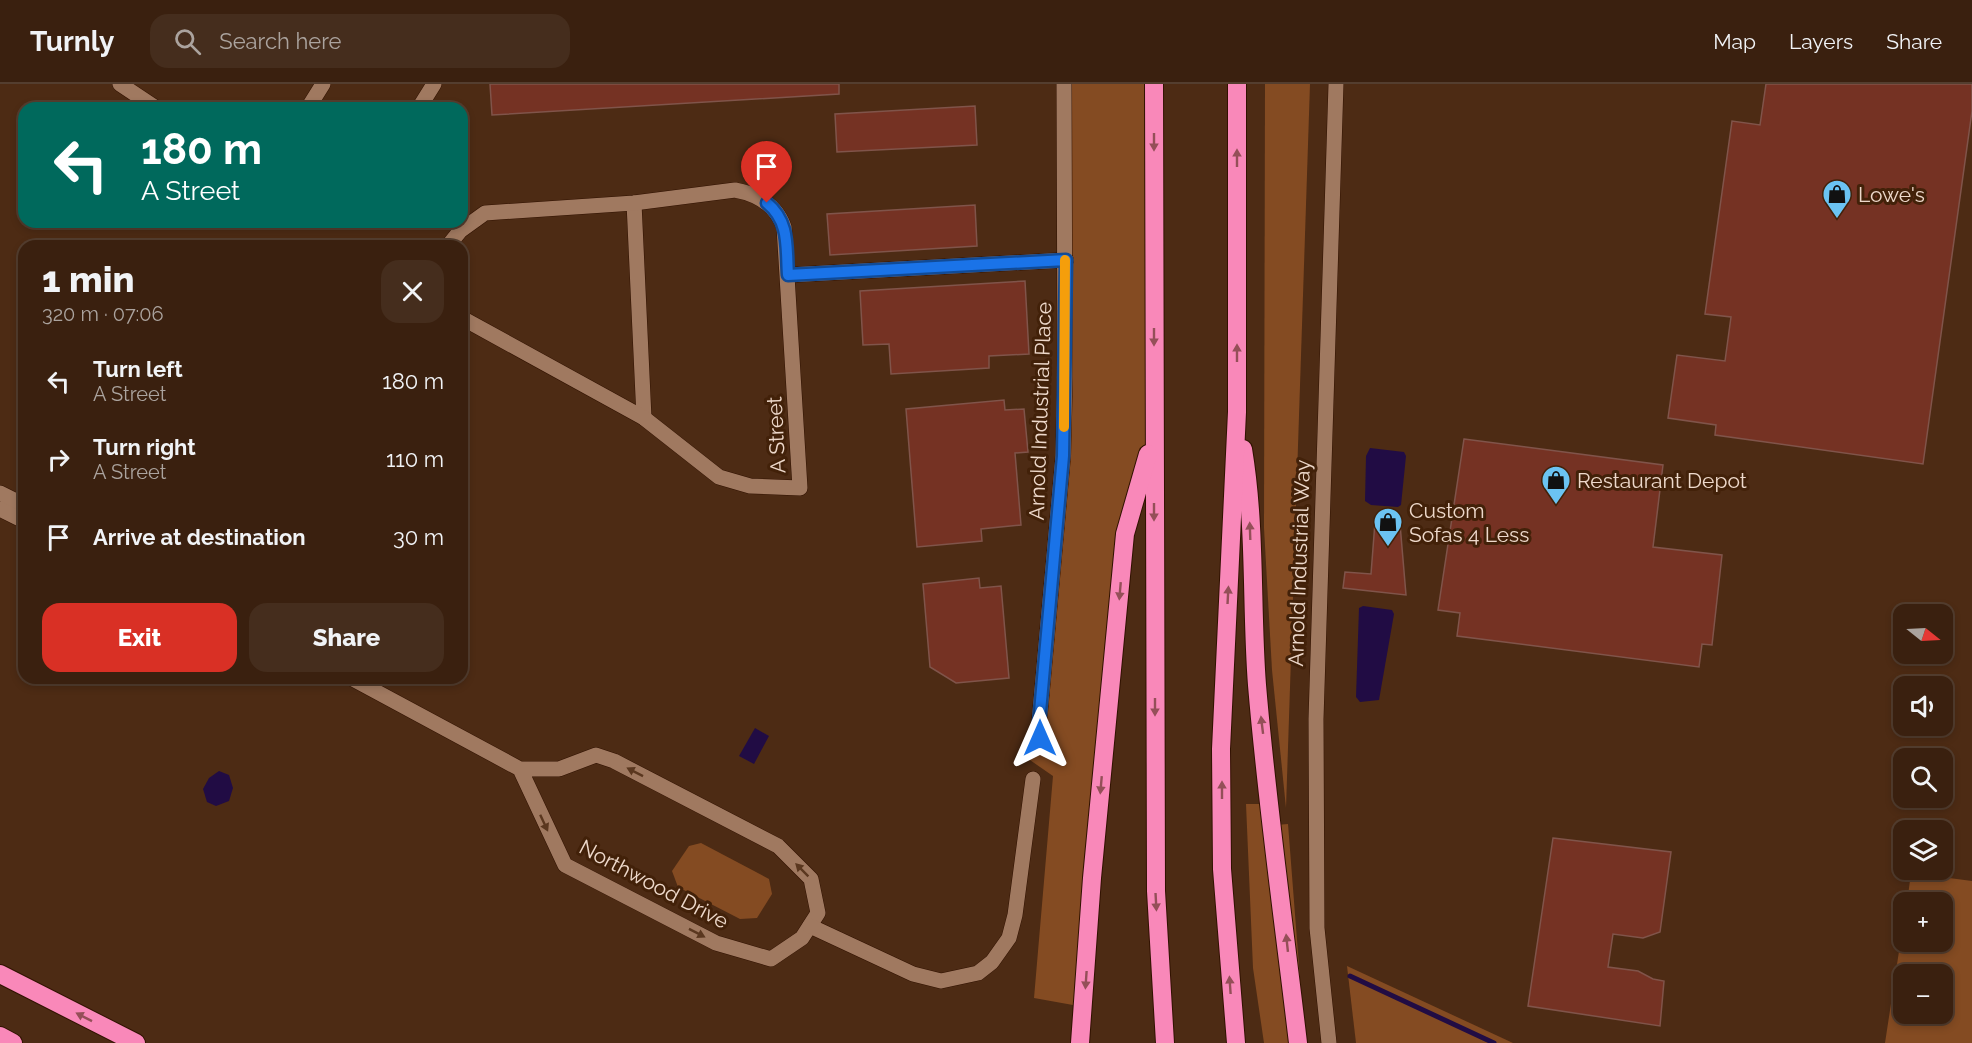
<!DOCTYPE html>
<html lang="en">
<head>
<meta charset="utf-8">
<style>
  :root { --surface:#3a200f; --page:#452d1d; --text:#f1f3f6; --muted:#aba39e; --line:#543e2f; --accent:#d93025 }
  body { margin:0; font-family:Raleway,sans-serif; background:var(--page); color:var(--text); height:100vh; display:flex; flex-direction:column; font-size:22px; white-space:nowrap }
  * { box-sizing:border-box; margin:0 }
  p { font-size:20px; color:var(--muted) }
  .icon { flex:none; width:33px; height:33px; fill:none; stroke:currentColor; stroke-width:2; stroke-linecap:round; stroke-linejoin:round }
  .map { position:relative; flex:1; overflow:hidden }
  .sheet { position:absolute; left:18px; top:156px; width:450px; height:444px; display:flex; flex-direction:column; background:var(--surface); border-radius:18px; box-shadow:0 3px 9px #0003,0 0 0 2px var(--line) }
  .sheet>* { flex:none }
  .hud { position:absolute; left:18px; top:18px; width:450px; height:126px; border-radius:18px; box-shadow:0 3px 9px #0003,0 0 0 2px var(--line); background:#00695c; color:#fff; overflow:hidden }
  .needle { width:39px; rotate:108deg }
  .fabs { position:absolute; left:1893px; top:520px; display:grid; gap:12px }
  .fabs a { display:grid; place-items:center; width:60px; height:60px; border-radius:12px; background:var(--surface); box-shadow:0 3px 9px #0003,0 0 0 2px var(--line); font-size:30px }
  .pin { position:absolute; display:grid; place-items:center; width:51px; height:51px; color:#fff; margin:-62px -26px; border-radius:50% 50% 50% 0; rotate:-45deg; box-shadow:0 0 6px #0007 }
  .pin .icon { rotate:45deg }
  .me { position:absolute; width:66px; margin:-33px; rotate:0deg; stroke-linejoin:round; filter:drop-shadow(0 0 4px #0008) }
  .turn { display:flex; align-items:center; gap:21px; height:126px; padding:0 24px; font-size:27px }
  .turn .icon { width:78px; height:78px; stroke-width:2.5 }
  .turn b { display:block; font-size:42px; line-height:51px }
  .round { display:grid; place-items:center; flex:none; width:63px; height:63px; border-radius:18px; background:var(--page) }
  .head { display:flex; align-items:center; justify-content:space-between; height:102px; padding:0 24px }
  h1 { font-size:36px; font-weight:800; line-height:45px }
  .button { display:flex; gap:12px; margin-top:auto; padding:12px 24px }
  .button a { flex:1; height:69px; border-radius:18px; background:var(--accent); color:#fff; font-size:24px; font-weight:800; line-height:69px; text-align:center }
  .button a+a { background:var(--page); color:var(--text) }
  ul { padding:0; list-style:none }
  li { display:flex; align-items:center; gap:18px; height:78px; padding:0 24px }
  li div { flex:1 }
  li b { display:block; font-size:22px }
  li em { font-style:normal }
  header { display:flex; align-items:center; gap:36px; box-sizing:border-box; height:84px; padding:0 30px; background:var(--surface); border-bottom:2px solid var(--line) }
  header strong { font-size:28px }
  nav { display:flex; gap:33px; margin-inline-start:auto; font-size:21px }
  .search { width:420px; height:54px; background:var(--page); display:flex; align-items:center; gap:15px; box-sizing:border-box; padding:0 21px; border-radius:18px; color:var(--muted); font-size:22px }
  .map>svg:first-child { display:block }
  .green { fill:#844b22; fill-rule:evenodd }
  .water { fill:#210c44 }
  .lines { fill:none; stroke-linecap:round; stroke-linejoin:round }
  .stream { stroke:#210c44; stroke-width:5 }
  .building { fill:#753223; stroke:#80544a; stroke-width:1.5 }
  .minor-casing { stroke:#311200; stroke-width:16 }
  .highway-casing { stroke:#311200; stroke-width:20 }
  .minor { stroke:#a07960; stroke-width:15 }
  .highway { stroke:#f988b9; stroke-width:18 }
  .oneway { fill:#944f58 }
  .oneway2 { fill:#5a371f }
  .route-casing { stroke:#114b97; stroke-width:15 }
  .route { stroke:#1a73e8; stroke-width:10 }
  .slow { stroke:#f59e0b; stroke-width:10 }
  .labels { text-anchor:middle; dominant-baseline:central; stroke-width:6; stroke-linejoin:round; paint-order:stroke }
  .poi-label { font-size:21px; fill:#eed9cb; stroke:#422109; text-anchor:start }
  .street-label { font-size:21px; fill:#eed9cb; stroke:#422109 }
</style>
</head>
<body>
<header>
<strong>Turnly</strong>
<div class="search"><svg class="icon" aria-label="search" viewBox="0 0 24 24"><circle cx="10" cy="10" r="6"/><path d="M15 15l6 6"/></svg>Search here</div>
<nav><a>Map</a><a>Layers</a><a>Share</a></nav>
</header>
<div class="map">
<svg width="1972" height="959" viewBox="0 0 1972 959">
  <rect width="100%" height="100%" fill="#4d2b14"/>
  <g class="green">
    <polygon points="1064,0 1157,0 1154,348 1125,450 1084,923 1034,914 1053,692 1027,674 1040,654 1055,470"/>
    <polygon points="1265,0 1310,0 1286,724 1272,586 1264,444"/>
    <polygon points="1246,720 1262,720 1265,742 1288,740 1305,959 1264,959 1253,884"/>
    <polygon points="701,759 769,795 772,810 757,834 740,835 678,803 672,787 689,762"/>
    <path d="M1911,789l61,8v162h-87l18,-118 1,17h38v-39h-35zM1904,891h38v39h-38z"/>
    <polygon points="1347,882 1513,959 1356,959"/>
  </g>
  <g class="water">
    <polygon points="1370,364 1404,368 1406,372 1401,421 1398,423 1371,421 1365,417 1366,372"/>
    <polygon points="1363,522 1392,526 1394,530 1379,616 1360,618 1356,613 1359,524"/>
    <polygon points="755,644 769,652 754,680 739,672"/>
    <polygon points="219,687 229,691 233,704 229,717 216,722 207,718 203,705 209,694"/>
  </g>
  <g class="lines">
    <polyline class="stream" points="1350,892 1494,959"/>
  </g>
  <g class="building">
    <polygon points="490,0 839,0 839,10 492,31"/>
    <polygon points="1766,0 1972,0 1972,27 1923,380 1715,351 1716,341 1668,334 1677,271 1725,277 1731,233 1705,230 1732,37 1760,41"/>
    <polygon points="975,22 977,61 837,68 835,30"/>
    <polygon points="975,121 977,162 830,171 827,130"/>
    <polygon points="1025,197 1029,270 989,272 989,284 891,290 889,260 863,261 860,207"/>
    <polygon points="1004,316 1005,326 1024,325 1028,368 1015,369 1021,441 981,445 982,457 917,463 906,325"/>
    <polygon points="1464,355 1663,381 1653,463 1722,471 1712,561 1702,560 1699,583 1457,552 1460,529 1438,526"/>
    <polygon points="1375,438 1400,440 1406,511 1343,504 1345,488 1371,490"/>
    <polygon points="979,494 980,504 1001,502 1009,594 956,599 930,583 923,500"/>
    <polygon points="1553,754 1671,768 1660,848 1643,854 1613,850 1608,883 1638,887 1653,895 1664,897 1660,942 1528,922"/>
  </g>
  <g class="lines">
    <g class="minor-casing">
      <g id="minor">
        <polyline points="120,0 156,24"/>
        <polyline points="308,24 323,0"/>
        <polyline points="419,24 434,0"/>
        <polyline points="634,119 644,334"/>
        <path d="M448,162l12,-15 25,-18 149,-10 101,-13c22,4 41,15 49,37l16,261 -50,-2 -31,-9 -75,-59 -182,-100"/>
        <polyline points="788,191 1066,176"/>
        <polyline points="0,409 24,421"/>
        <polyline points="0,425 24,437"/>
        <polyline points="351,594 520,685 559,685 596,671 614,677 778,762 811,795 818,829 802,854 771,875 716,859 565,781 520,685"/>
        <polyline points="1040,654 1039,639 1063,372 1065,293 1064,0"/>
        <polyline points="810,842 913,890 941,897 978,889 992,878 1009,854 1015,831 1033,695"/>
        <polyline points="1329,959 1317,844 1316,635 1336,0"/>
      </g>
    </g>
    <g class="highway-casing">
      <g id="highway">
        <polyline points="1154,0 1156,807 1165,959"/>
        <path d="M1243,365c13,78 8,158 14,236 10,120 27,239 41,358"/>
        <polyline points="0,890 136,959"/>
        <polyline points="0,952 13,959"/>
        <polyline points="1080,959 1092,794 1125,450 1148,370"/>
        <polyline points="1236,959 1222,785 1221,665 1237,328 1237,0"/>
      </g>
    </g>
    <use href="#minor" class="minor"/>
    <use href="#highway" class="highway"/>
  </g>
  <defs><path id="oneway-solid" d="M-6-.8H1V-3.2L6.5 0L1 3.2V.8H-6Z" transform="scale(1.5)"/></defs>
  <g class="oneway">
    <use href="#oneway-solid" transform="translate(1154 58) rotate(90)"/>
    <use href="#oneway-solid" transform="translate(1237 74) rotate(-90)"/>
    <use href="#oneway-solid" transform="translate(1154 253) rotate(90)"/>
    <use href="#oneway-solid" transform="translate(1237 269) rotate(-90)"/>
    <use href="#oneway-solid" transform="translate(1154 428) rotate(90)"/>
    <use href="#oneway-solid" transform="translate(1250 447) rotate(-92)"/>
    <use href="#oneway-solid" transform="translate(1120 507) rotate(95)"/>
    <use href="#oneway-solid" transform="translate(1228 511) rotate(-87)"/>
    <use href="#oneway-solid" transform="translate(1155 623) rotate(90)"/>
    <use href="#oneway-solid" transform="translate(1262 641) rotate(-97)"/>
    <use href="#oneway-solid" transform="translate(1101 701) rotate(95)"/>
    <use href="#oneway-solid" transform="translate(1222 706) rotate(-90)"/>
    <use href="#oneway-solid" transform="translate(1156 818) rotate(87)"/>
    <use href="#oneway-solid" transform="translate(1287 859) rotate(-96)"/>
    <use href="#oneway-solid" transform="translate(1086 896) rotate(94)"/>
    <use href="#oneway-solid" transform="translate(1230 901) rotate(-94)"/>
    <use href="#oneway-solid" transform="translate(84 933) rotate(-153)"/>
  </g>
  <g class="oneway2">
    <use href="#oneway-solid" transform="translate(635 688) rotate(-153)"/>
    <use href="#oneway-solid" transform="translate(544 739) rotate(65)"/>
    <use href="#oneway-solid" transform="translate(802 786) rotate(-135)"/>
    <use href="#oneway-solid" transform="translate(697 849) rotate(27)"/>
  </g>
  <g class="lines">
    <g class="route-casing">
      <path id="route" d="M767,119c23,19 19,44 21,72l278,-15 -3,196 -24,267 1,15"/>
    </g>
    <use href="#route" class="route"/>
    <polyline class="slow" points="1064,343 1065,176"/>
  </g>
  <defs>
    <g id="shop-pin" transform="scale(1.5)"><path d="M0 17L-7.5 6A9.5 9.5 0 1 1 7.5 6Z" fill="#6bc3f2" stroke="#422109"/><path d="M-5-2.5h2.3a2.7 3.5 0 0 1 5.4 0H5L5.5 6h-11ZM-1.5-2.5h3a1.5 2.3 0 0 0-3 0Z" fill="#111"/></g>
  </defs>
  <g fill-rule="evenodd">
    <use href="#shop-pin" x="1837" y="110"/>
    <use href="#shop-pin" x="1556" y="396"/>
    <use href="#shop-pin" x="1388" y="438"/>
  </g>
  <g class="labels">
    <g class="poi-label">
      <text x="1858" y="110">Lowe's</text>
      <text x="1577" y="396">Restaurant Depot</text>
      <text x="1409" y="426">Custom<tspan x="1409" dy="24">Sofas 4 Less</tspan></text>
    </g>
    <g class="street-label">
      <text transform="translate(1040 327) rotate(-88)">Arnold Industrial Place</text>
      <text transform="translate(776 351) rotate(-93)">A Street</text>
      <text transform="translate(1299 479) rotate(-88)">Arnold Industrial Way</text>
      <text transform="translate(654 800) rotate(28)">Northwood Drive</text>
    </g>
  </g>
</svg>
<div class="fabs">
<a><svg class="needle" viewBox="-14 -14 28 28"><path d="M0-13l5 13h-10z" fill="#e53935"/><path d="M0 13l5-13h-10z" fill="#aba39e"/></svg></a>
<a><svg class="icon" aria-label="sound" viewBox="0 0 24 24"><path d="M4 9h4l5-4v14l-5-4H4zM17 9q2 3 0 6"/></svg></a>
<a><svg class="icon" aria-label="search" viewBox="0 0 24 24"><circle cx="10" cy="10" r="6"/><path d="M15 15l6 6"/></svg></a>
<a><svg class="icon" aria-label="layers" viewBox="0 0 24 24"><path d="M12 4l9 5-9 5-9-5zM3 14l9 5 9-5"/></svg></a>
<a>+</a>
<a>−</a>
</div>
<div class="pin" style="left:767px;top:119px;background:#d93025"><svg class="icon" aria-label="arrive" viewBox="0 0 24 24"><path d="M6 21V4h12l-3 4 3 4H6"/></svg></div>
<svg class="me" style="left:1040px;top:654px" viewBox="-20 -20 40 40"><path d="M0-17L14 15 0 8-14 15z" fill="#1a73e8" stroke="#fff" stroke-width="4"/></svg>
<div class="hud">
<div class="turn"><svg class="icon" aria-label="left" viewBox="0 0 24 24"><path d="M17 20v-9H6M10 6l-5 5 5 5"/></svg><div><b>180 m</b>A Street</div></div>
</div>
<section class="sheet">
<div class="head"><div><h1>1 min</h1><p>320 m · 07:06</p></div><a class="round"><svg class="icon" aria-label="close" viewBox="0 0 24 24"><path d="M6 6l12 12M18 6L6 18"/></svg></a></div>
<ul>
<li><svg class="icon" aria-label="left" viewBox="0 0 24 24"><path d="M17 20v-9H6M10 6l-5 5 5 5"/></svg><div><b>Turn left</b><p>A Street</p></div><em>180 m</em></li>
<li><svg class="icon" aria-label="right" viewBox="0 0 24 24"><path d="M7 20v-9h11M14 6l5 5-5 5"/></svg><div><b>Turn right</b><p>A Street</p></div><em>110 m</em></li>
<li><svg class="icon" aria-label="arrive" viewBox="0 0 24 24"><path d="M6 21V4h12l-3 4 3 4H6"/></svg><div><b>Arrive at destination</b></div><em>30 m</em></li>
</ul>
<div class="button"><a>Exit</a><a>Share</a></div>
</section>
</div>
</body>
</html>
